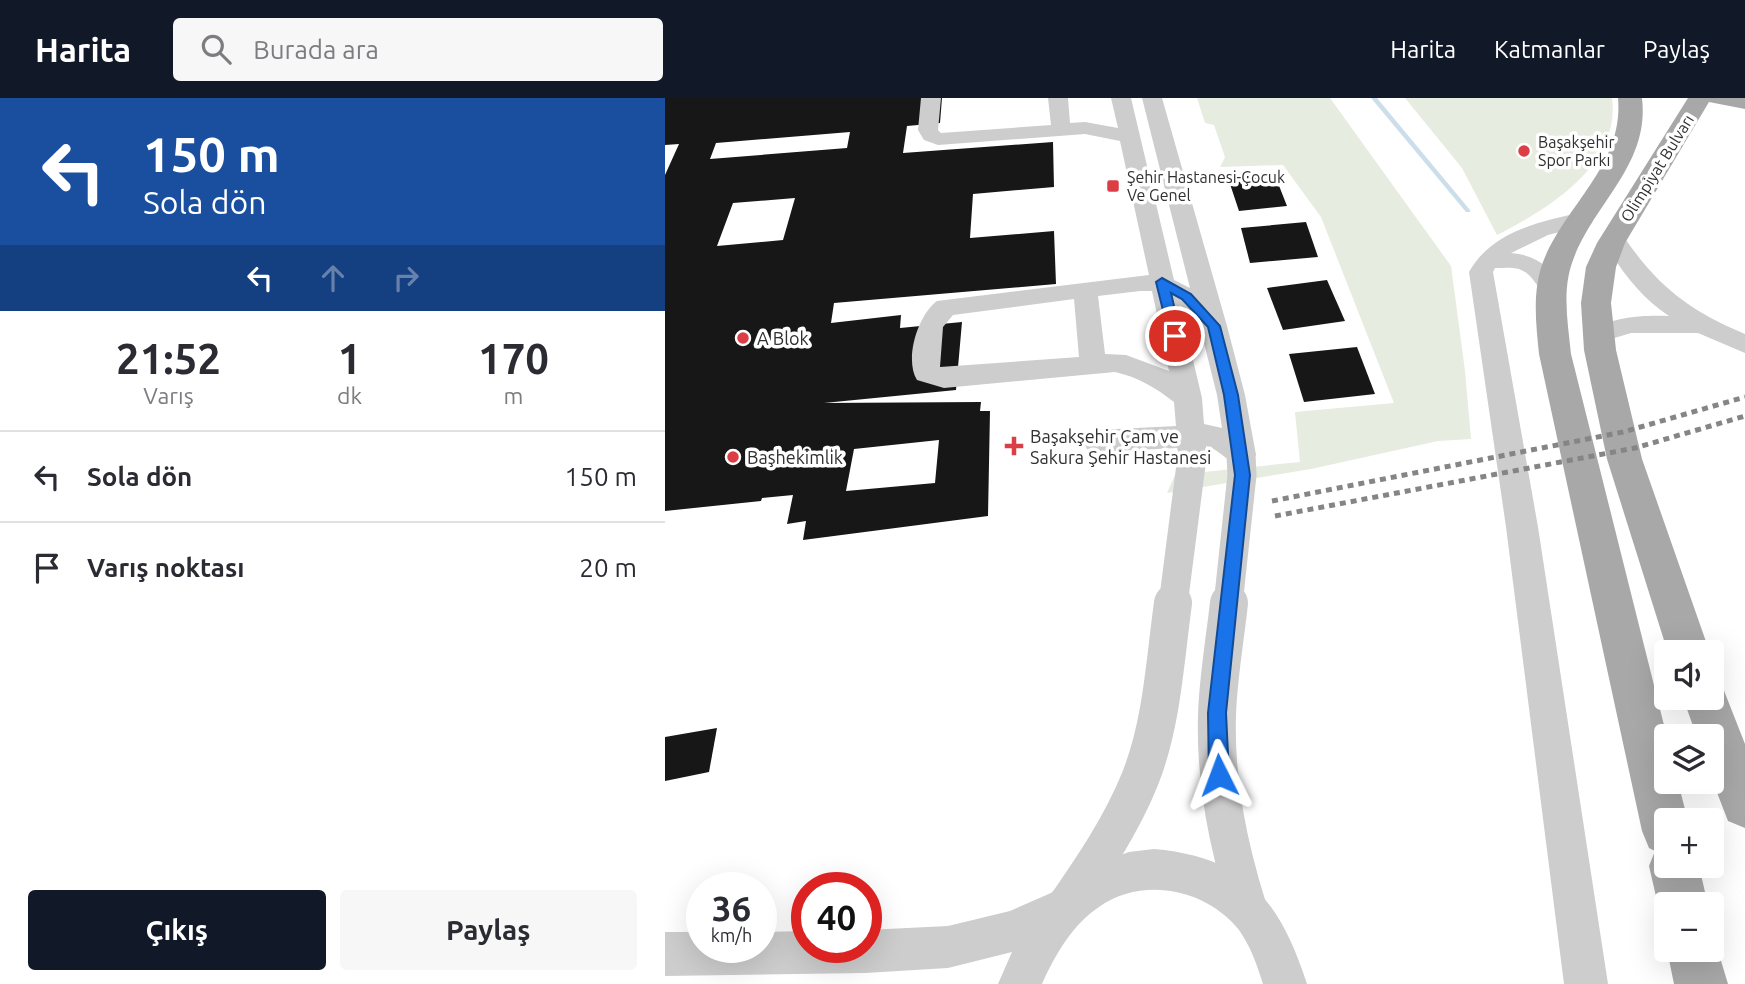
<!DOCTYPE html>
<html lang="tr">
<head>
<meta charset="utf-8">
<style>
  :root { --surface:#fff; --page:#f7f7f7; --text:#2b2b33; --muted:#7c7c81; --line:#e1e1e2; --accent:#111827 }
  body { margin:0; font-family:Ubuntu,sans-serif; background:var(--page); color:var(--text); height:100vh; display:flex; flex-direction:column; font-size:26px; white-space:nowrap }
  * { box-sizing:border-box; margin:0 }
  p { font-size:23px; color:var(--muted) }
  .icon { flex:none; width:38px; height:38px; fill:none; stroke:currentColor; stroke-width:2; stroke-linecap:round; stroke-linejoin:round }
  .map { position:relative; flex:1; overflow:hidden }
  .details { display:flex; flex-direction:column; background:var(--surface); width:665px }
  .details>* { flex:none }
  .guide { background:#1a4fa0; color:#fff; overflow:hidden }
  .tools { position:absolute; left:989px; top:542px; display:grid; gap:14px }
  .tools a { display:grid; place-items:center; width:70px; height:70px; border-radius:7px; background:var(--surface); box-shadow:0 7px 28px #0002; font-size:35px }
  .speed { position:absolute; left:21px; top:774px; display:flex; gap:14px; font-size:35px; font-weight:700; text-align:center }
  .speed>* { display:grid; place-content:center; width:91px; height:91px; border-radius:50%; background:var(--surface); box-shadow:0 7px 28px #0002; line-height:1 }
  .speed small { font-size:18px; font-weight:400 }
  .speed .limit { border:10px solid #d22; background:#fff; color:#111 }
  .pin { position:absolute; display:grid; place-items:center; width:60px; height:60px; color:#fff; margin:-30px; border:4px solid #fff; border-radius:50%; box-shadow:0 2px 7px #0007 }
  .me { position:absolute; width:77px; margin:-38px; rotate:357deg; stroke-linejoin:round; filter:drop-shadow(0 0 5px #0008) }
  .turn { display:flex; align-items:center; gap:24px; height:147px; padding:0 28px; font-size:32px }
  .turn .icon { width:91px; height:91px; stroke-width:2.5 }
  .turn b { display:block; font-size:49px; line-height:60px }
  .lanes { display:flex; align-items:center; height:66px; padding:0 28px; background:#0003; justify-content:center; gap:35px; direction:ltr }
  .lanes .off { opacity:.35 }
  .eta { display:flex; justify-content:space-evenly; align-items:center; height:119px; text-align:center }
  .eta b { font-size:42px; font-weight:700; line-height:49px }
  .primary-button { display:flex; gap:14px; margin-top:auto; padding:14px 28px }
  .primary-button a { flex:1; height:80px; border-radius:7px; background:var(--accent); color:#fff; font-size:28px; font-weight:700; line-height:80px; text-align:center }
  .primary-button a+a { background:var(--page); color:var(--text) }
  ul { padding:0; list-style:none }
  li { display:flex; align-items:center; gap:21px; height:91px; padding:0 28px; border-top:2px solid var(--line) }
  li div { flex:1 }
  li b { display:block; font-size:26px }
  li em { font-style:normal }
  header { display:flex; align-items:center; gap:42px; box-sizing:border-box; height:98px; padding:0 35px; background:var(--accent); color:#fff }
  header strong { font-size:33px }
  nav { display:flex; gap:38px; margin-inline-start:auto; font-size:24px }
  .search { width:490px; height:63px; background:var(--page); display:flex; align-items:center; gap:18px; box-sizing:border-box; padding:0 24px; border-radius:7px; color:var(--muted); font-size:26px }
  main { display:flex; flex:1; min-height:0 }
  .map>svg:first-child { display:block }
  .green { fill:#e6ecdf }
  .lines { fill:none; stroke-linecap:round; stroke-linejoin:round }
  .stream { fill:#cddeeb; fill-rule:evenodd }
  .building { fill:#171717; fill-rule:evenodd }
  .minor { fill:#cdcdcd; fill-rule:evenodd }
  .major { fill:#a8a8a8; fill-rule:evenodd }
  .rail { stroke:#858585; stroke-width:5; stroke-dasharray:6 5; stroke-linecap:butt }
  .minor-bridge-far1 { stroke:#cdcdcd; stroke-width:29 }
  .minor-bridge { stroke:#cdcdcd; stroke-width:38 }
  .route { fill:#1a73e8; stroke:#114b97; stroke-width:2 }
  .poi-dot { fill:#db3f45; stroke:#fff; stroke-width:2.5 }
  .labels { text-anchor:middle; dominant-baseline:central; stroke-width:7; stroke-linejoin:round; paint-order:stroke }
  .far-poi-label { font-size:16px; fill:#303030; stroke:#fff; text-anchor:start }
  .far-street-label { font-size:16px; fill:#303030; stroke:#fff }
  .poi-label { font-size:18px; fill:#303030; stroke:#fff; text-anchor:start }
</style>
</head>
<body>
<header>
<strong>Harita</strong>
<div class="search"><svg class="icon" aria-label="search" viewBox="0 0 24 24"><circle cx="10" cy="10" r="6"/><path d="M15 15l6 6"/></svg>Burada ara</div>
<nav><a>Harita</a><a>Katmanlar</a><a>Paylaş</a></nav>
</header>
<main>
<section class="details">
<div class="guide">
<div class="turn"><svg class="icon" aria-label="left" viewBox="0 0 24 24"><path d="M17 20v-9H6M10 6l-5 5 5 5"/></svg><div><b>150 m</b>Sola dön</div></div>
<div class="lanes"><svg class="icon" aria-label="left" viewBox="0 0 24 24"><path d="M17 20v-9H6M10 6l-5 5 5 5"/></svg><svg class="icon off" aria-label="ahead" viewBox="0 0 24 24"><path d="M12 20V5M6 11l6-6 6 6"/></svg><svg class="icon off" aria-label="right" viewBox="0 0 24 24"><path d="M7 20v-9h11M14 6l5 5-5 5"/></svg></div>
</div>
<div class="eta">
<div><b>21:52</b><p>Varış</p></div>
<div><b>1</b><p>dk</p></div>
<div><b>170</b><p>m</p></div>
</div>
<ul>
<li><svg class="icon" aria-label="left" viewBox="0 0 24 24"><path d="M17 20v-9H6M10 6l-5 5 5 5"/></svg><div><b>Sola dön</b></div><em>150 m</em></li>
<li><svg class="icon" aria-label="arrive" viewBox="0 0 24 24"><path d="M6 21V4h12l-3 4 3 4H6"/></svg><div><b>Varış noktası</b></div><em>20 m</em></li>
</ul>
<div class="primary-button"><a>Çıkış</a><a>Paylaş</a></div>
</section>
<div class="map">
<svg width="1080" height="886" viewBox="0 0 1080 886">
  <rect width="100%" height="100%" fill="#fff"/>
  <g class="green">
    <polygon points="532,0 665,0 786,168 800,273 806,341 773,343 646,371 502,395 510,377 635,364 630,314 729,305 656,119 618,67 555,69 560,59 549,27 540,25"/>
    <path d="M740,0h207c9,67 -64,111 -115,137l-35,-67z"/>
  </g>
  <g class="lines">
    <polygon class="stream" points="706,0 712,0 805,112 805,114 801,114"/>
  </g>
  <g class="building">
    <path d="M0,0h277l-2,25 -33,3 -4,27 150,-11 1,45 -81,7 -3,44 84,-7 2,53 -222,19 -3,20 70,-8 -1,13 62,-6 -6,68 -132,13 157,-1 -1,9h10l-2,105 -185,24 3,-19 -19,3 6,-29 -31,3 -1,3 -96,10v-336l14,-31 -14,1zM185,34l-3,16 -137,11 6,-16zM130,100l-12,42 -66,6 16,-43zM274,342l-4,43 -89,8 8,-42z"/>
    <polygon points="609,75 622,108 574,113 563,80"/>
    <polygon points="641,124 653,159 585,165 576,130"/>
    <polygon points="662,182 680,223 618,232 602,190"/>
    <polygon points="692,249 710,296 639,304 624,256"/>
    <polygon points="52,630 44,674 0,683 0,639"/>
  </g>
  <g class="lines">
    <g class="minor">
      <path d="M256,0h20l-3,32 3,3 110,-8 -3,-27h20l2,25 15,-1 33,6 -7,-30h20l43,182 16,8 -48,-190h20l65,228 18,69 11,60 -5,8c-22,7 -26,-12 -45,-17l1,11 -5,8 -10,3 -10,-3 -5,-17 -80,4 -10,-3 -4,-8 4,-8 10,-3 79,-4 -2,-24c-18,-14 -36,-25 -59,-30l-171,16 -27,-8c-13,-21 1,-65 20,-79l212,-26 -29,-134 -35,-7 -147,11 -14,-5 -6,-10zM475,193h12l17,80 -43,-16 -21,-1 -7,-58zM409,201l5,58 -139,10 3,-40 10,-12zM515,207l20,22 17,68 5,33 -18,-4 -2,-26z"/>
      <path d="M917,114l8,2 3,5 -3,5 -42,11 -37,18c25,2 40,14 53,35l-3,6c-25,6 -22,-18 -42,-25 -8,-2 -16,-1 -24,-1l-2,4 45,255 70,457h-44l-58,-457 -37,-255c23,-41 70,-50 113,-60z"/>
      <path d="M949,134l8,2c34,51 66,76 123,100v19l-47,-20h-67l-33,10 -9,-3 -4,-6 4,-6c32,-10 45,-13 80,-12 -30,-20 -49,-47 -67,-77l4,-5z"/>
      <path d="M489,751c92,8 126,52 153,135h-44c-6,-19 -12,-37 -24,-54 -33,-41 -96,-54 -140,-23 -27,18 -44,48 -57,77h-44l14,-32 -64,16 -83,5 -200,3v-44h37v15h59v-15l46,-1v16h59v-17l82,-4 62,-15 41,-18 17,-15 23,-12 38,-14z"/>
    </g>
    <g class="major">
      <path d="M953,0h24c8,68 -50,106 -70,165 -10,29 -4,61 -1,91l96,383 -1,45h12l10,39h-22v45h33l9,39h-42v18l-8,-18 -9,-39 6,-15 -6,-3 -7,-17 -103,-477c-3,-30 -7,-63 4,-92 22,-57 81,-97 75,-164z"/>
      <polygon points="1023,0 1080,0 1080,11 1044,4 960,145 951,169 946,205 951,252 977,361 1045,555 1003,555 942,361 919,252 916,205 921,169 932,145"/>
      <polygon points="1046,581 1056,585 1080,646 1080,730 1063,723 1046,679 1046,639 1032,639 1018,600 1046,600"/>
      <polygon points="1047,833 1063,886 1009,886 1002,852 1046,852"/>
    </g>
    <g class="rail">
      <polyline points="607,403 958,334 1080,299"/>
      <polyline points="610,418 970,350 1080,318"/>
    </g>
    <g class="minor-bridge-far1">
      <polyline points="508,507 527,359"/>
      <polyline points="563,507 577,377 576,357"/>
    </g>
    <g class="minor-bridge">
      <path d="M564,505c-4,37 -11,75 -12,112 -2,67 11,130 31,194"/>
      <path d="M399,811c29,-42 57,-83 76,-130 22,-55 25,-118 33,-176"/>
    </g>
  </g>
  <polygon class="route" points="497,180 526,196 555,228 573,297 585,377 561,615 564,677 561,684 554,687 547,684 544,677 543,615 570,377 559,297 543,229 517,201 506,195 516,238 514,241 505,241 491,184"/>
  <g class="poi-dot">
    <circle cx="859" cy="53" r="7"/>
    <rect x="441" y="81" width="14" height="14" rx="3.5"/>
    <circle cx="78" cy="240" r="7"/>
    <path d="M345.5 337.5h7v7h7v7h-7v7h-7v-7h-7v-7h7z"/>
    <circle cx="68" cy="359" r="7"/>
  </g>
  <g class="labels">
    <g class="far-poi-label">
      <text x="873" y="44">Başakşehir<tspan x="873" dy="18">Spor Parkı</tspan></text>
      <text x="462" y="79">Şehir Hastanesi-Çocuk<tspan x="462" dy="18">Ve Genel</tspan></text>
    </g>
    <g class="far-street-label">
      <text transform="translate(992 70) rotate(-58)">Olimpiyat Bulvarı</text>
    </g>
    <g class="poi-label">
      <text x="92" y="240">A Blok</text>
      <text x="365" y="338">Başakşehir Çam ve<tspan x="365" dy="21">Sakura Şehir Hastanesi</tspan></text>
      <text x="82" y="359">Başhekimlik</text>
    </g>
  </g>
</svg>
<div class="tools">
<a><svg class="icon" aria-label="sound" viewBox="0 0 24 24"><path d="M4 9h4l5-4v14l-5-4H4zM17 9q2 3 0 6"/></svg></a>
<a><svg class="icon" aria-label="layers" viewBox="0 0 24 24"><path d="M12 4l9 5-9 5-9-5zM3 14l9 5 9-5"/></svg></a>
<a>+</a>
<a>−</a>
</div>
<div class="speed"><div>36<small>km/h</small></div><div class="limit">40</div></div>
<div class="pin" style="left:510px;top:238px;background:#d93025"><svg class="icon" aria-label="arrive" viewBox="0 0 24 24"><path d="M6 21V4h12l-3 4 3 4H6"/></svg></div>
<svg class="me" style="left:554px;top:677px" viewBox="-20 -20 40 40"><path d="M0-17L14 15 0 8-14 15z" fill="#1a73e8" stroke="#fff" stroke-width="4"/></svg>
</div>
</main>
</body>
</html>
